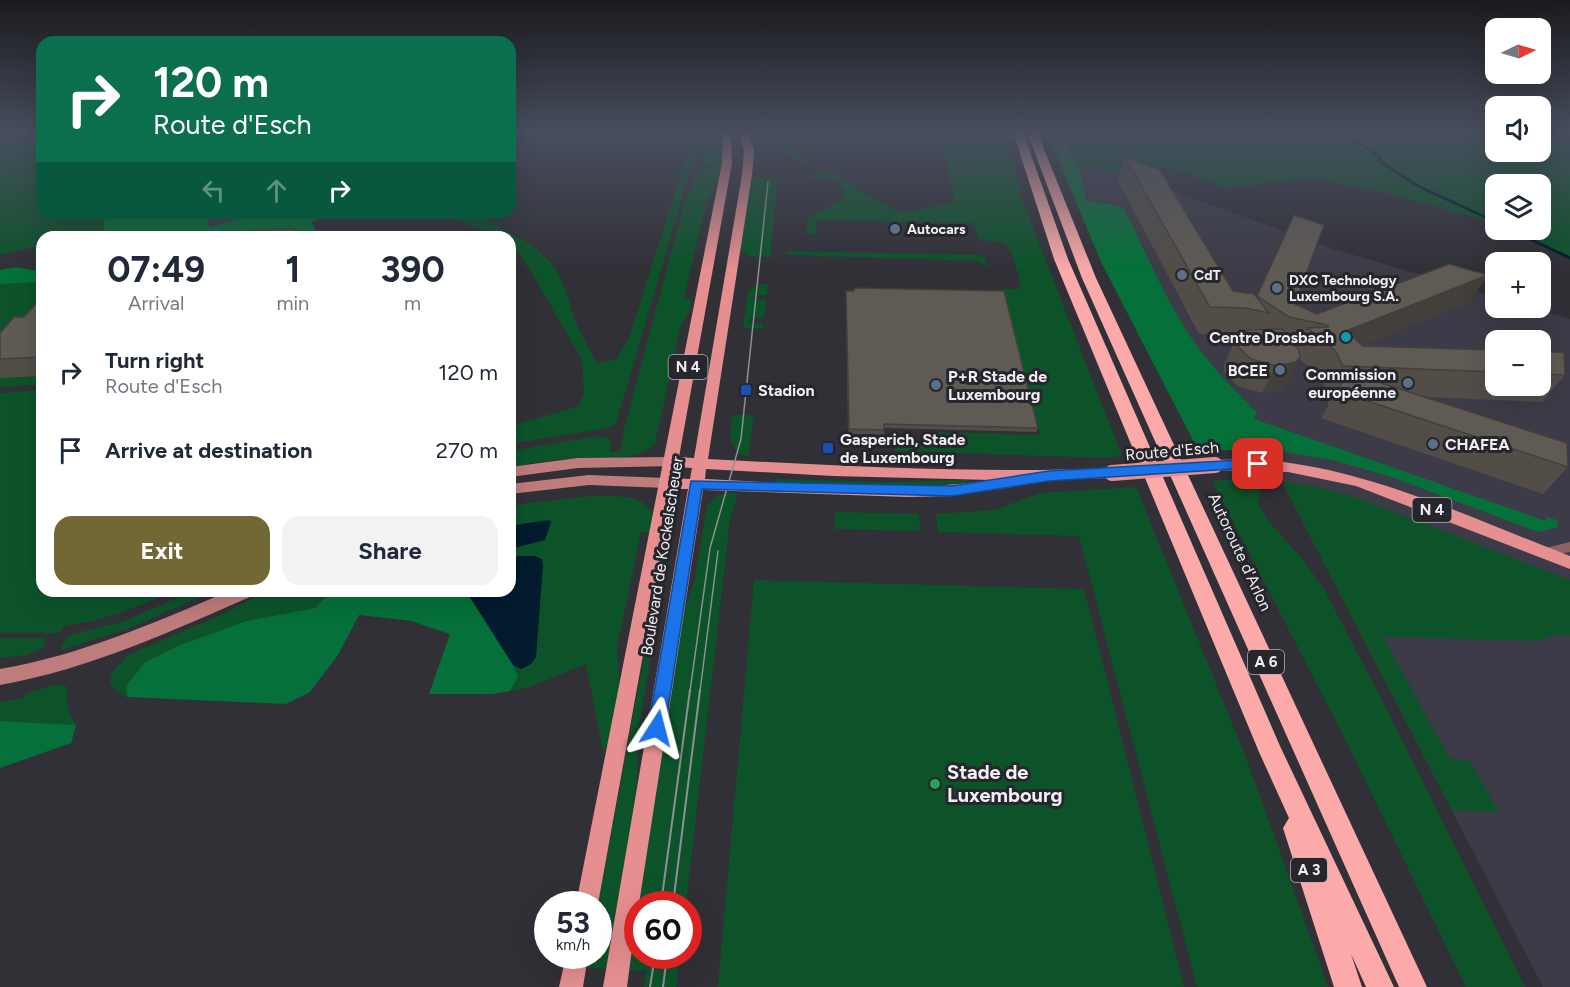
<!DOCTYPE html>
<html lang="en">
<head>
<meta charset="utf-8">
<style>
  :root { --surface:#fff; --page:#f2f2f3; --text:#1f2937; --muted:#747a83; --accent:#716836 }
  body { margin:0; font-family:Figtree,sans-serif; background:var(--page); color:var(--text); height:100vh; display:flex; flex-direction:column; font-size:22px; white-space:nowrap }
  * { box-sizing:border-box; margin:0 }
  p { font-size:20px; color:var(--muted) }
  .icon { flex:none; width:33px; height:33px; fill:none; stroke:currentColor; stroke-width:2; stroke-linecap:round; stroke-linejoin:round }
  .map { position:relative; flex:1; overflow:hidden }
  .sheet { position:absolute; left:36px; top:231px; width:480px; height:366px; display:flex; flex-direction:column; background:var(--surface); border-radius:18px; box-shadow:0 6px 24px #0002 }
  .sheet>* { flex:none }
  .top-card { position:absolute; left:36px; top:36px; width:480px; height:183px; border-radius:18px; box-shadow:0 6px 24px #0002; background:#0b6e4f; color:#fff; overflow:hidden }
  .needle { width:39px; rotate:85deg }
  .controls { position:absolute; left:1485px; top:18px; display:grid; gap:12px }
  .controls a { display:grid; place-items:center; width:66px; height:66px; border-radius:12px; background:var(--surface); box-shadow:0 6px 24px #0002; font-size:30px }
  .speed { position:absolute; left:534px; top:891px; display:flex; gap:12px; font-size:30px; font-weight:700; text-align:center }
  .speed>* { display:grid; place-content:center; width:78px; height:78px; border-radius:50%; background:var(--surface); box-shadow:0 6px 24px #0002; line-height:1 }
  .speed small { font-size:15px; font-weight:400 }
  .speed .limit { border:9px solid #d22; background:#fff; color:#111 }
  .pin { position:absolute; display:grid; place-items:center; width:51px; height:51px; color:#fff; margin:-26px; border-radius:12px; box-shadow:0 3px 9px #0006 }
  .me { position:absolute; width:66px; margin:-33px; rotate:9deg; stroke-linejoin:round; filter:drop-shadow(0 0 4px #0008) }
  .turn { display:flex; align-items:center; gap:21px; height:126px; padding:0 18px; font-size:27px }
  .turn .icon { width:78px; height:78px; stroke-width:2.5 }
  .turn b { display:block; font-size:42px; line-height:51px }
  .lanes { display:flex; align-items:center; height:57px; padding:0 18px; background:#0003; justify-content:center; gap:30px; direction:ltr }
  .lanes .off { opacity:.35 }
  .eta { display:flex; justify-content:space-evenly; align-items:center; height:102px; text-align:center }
  .eta b { font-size:36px; font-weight:700; line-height:42px }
  .primary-button { display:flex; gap:12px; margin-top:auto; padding:12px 18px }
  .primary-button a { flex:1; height:69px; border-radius:18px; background:var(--accent); color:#fff; font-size:24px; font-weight:700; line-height:69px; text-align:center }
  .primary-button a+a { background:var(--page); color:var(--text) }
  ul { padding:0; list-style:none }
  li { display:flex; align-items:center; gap:18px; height:78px; padding:0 18px }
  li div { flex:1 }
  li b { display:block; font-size:22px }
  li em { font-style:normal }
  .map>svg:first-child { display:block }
  .built { fill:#3d3b47; fill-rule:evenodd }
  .green { fill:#0c532a }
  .forest { fill:#057039 }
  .water { fill:#021b2e }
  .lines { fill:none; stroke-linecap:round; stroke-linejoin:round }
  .stream { stroke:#021b2e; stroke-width:3 }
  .street { fill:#8c6262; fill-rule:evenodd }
  .secondary { fill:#bf7c7c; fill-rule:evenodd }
  .primary { fill:#e68f91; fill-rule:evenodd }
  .highway { fill:#fca9aa; fill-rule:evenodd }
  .tram-far1 { stroke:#908f95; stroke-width:1.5 }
  .tram { stroke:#908f95; stroke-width:2 }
  .primary-bridge { stroke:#e68f91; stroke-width:16 }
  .wall { fill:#534d48 }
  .shaded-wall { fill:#433f3b }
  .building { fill:#605a54; stroke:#433f3b; stroke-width:1.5 }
  .route { fill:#1a73e8; stroke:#114b97; stroke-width:1.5 }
  .service-dot { fill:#5c6f8a; stroke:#27262d; stroke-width:2 }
  .culture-dot { fill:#0f9aa8; stroke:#27262d; stroke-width:2 }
  .transit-dot { fill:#1a4fb4; stroke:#27262d; stroke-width:2 }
  .leisure-dot { fill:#2e9e5b; stroke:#27262d; stroke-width:2 }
  .labels { text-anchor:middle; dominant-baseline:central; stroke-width:6; stroke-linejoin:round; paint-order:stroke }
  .far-poi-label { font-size:14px; font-weight:bold; fill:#f0eff3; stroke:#27262d; text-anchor:start }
  .shield { fill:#27262d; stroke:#b4b3b8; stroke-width:1.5 }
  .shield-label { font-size:15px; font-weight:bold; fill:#f0eff3 }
  .poi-label { font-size:16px; font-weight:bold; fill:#f0eff3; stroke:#27262d; text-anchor:start }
  .street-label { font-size:16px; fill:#f0eff3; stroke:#27262d }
  .near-poi-label { font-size:20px; font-weight:bold; fill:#f0eff3; stroke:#27262d; text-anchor:start }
</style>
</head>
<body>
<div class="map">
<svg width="1570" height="987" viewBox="0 0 1570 987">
  <rect width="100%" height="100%" fill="#313037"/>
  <g class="built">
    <path d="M1076,167l44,5 207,75 168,50 1,11h36l38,11v668h-27l-261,-505 -49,-37 -149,-239 2,-11zM1496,340h44v46h-44z"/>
    <polygon points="205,213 264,213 210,227"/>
  </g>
  <g class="green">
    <polygon points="0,132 42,132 42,213 135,213 105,220 105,231 77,237 42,237 42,245 0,255"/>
    <polygon points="702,132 706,132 706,136 689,174 616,424 608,428 510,444 510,426 577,407 584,395 582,359 521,255 510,248 510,237 494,237 485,231 440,213 472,213 479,216 535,247 555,267 564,286 578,328 597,363 617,359 630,335 682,170"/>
    <path d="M714,132h10c1,23 -4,53 -18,71l-22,95 8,1 -3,13 -8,13 -26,118c-21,22 -62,13 -90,16 -18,2 -37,5 -55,8v-16l88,-15 13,3 -1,13h10l4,-23 59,-221 14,-36 13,-4v-3l-8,-4z"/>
    <polygon points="753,132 770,132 812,161 803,164"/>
    <path d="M961,132h45l15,65 101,259 -17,2 -211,-7v-8l44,2 -2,-13 104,3 -37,-146h14l4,-4 -8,-29 -8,-13 -26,-3 -6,-17 -156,-3 -2,15 -9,-1 3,-18 35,-17c1,-26 -19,-17 -35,-21l17,-8 73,43 56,-10 -14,-63 21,-3z"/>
    <polygon points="1059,132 1495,132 1496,152 1540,152 1541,135 1570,135 1570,258 1511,230 1540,230 1540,184 1496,184 1495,223 1371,189 1310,178 1226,188 1166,167 1120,172 1076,167"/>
    <polygon points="750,178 778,179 770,257 749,256 740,250"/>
    <polygon points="787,251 982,255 985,257 987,267 979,261 786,255"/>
    <polygon points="42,282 42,384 0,387 0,284"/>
    <polygon points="768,284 767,295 754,295 753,299 766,300 764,318 751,318 750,323 763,324 763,329 743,328 748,292 757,285"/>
    <path d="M42,390v201h133c-37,15 -72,31 -112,35l-3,7h-60v-240z"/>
    <path d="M732,415h22l-6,42c-21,-6 -18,-24 -16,-42z"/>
    <polygon points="776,479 883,482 968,480 969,483 906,486 775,482"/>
    <polygon points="1238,479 1263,481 1258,503 1269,522 1304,561 1324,589 1381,698 1525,987 1466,987 1342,733 1212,481"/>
    <polygon points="1282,482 1318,487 1352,496 1570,580 1570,635 1551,636 1542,641 1383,637 1450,759 1470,761 1499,812 1452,810"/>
    <polygon points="1136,487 1247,760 1328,987 1197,987 1079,536 938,532 936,514 994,510 1041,493"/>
    <polygon points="728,493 738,493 730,519 686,904 638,904 684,611 695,579 707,506 717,496"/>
    <path d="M592,496c26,0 68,-4 60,36h-11l-24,116 3,40 -12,60 -5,3 -17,-87 -59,24 -17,3 8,-14 -5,-12 4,3 1,-112 -8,2v-9l35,-9 -7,-19 -28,5v-21z"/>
    <polygon points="675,502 678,503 639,725 637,786 606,969 587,968 589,956 598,956 598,904 670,516"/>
    <polygon points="835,512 919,514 920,531 835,529"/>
    <polygon points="754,580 1084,589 1184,987 718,987"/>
    <polygon points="192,591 215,591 127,629 60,650 66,638 73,634 122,622"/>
    <polygon points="267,591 332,591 315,608 246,621 180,645 145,662 126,686 127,697 116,691 110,682 112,672 128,655 216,617"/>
    <polygon points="0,638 46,638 43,648 27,655 0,658"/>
    <polygon points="55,685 65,685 67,691 68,711 76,725 0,721 0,702 23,698 26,693"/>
    <polygon points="637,906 638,956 680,956 676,987 644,987 646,971 628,970"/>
  </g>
  <g class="forest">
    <path d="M1047,132h14c8,18 27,51 24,69l30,4 9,4c24,46 43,97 74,138 17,24 38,45 59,65l-3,7 292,102v-4l11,3 1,7 -20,5 -147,-55 -58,-17 -63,-10h-72l-97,-188z"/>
    <polygon points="135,213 205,213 210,227 264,213 329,213 312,222 318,237 77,237 104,231 104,220"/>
    <polygon points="16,267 42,272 42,282 0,284 0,270"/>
    <polygon points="332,591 466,591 513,665 518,677 510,691 492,694 429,694 450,634 411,621 359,615 338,655 310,692 286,704 127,697 126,686 145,662 180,645 246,621 315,608"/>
    <polygon points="0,721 76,725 71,743 0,768"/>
  </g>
  <g class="water">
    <polygon points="549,520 551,522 545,540 510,549 510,526"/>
    <polygon points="518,556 535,556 542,559 543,565 536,657 531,664 521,669 513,665 466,591 510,591 510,558"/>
  </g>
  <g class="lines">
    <g class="stream">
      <polyline points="1345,134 1379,156 1381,162 1418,186 1496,222"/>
      <polyline points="1511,230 1570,258"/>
    </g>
    <polygon class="street" points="1570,542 1570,552 1543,558 1538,556 1537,553 1538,550"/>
    <g class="secondary">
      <polygon points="670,457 675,458 677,462 675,466 578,468 510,477 510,467 578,458"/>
      <polygon points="589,475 666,478 673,483 666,488 589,485 510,494 510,484"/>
      <path d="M229,591h25l-2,5c-82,36 -163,73 -252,89v-16c81,-14 154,-46 229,-78z"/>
    </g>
    <g class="primary">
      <path d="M723,132h8l1,31 -53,294 15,1 48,-283 2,-24 -5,-19h9l6,19 -2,24 -44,284c134,7 270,15 404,9l7,5 -7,5 -92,2 -2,6 -5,1 -61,9 -44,1 -205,-7 -64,414h-1l-11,83h-24l85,-498h-15l-75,415h-22l146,-741zM677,467l15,1 -2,11 -15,-1zM706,469l127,7 159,4c-95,14 -192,3 -287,-1z"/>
      <path d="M1252,459c110,6 216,58 318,97v13l-214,-83 -68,-14 -73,-2 -7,-5 7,-5z"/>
      <polygon points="566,956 588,956 583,987 559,987"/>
    </g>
    <g class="highway">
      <polygon points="1013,132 1023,132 1068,259 1280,746 1394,987 1366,987 1351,954 1362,987 1334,987 1283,828 1289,818 1259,752 1054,259"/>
      <polygon points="1027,132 1037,132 1096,278 1427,987 1399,987 1082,278"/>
    </g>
    <g class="tram-far1">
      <polyline points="690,691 710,548 741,439 768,182"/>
      <polyline points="700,691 718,551"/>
    </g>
    <g class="tram">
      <polyline points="661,904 690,690"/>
      <polyline points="673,904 700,690"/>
      <polyline points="650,987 655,956"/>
      <polyline points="663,987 667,956"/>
    </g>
    <polyline class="primary-bridge" points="1112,473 1215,465"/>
  </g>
  <g class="wall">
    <polygon points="1125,157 1233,291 1257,297 1294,215 1295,304 1317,314 1471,301 1363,345 1496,350 1496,386 1540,386 1540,352 1565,375 1542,402 1425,397 1568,467 1543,494 1321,418 1328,406 1328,398 1330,394 1328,393 1321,379 1309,366 1299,359 1286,384 1282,389 1262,393 1238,386 1224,372 1224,365 1236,338 1239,335 1233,334 1199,334 1118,181"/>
    <polygon points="846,296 1038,428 1036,432 884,428 884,435 848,434"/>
    <polygon points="42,297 42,376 0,378 0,333 24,317"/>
  </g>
  <g class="shaded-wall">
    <polygon points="294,229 298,237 289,237"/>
    <polygon points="1488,275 1471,301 1338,355 1346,331"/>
    <polygon points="1300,357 1286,384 1282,389 1262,393 1276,366"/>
  </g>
  <g class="building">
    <polygon points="1125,157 1160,170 1233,291 1254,294 1269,313 1245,308 1210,307"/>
    <polygon points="1294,215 1324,225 1295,304 1317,314 1449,264 1488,275 1346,331 1363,346 1496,350 1496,372 1343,366 1336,352 1323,339 1307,328 1328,327 1328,325 1289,317 1257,296"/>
    <polygon points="294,229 289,237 230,237 227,232"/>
    <polygon points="854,288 1004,291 1038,428 884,424 884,430 849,429 846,291 854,291"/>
    <polygon points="42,297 42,357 0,359 0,333 14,317 24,317"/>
    <polygon points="1282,329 1299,350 1300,357 1296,362 1276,366 1251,359 1236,345 1236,338 1240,333 1249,330"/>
    <polygon points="1540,352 1564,352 1565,375 1540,374"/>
    <polygon points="1344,371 1567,443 1568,467 1337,391 1344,379"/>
  </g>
  <linearGradient id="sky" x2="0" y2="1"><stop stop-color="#1b1a1e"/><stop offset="0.49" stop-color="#484e5e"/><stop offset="1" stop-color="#484e5e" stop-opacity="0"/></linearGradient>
  <rect width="1570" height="270" fill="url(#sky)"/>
  <polygon class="route" points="1258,459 1264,464 1262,467 1049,481 952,496 702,489 665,728 663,734 657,736 651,734 648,728 691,481 952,486 1049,471"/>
  <g class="service-dot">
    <circle cx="895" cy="229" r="6"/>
    <circle cx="1182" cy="275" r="6"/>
    <circle cx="1277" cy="288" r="6"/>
    <circle cx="1280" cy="370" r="6"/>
    <circle cx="1408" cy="383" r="6"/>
    <circle cx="936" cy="385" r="6"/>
    <circle cx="1433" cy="444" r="6"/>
  </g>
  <circle class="culture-dot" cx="1346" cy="337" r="6"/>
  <g class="transit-dot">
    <rect x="740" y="384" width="12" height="12" rx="3"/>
    <rect x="822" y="442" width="12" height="12" rx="3"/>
  </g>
  <circle class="leisure-dot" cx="935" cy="784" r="6"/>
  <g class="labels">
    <g class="far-poi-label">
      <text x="907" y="229">Autocars</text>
      <text x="1194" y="275">CdT</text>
      <text x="1289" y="280">DXC Technology<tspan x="1289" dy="16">Luxembourg S.A.</tspan></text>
    </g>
    <g class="shield">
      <rect x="668.5" y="355" width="39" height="24" rx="4.5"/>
      <rect x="1412.5" y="498" width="39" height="24" rx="4.5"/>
      <rect x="1248" y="650" width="36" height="24" rx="4.5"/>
      <rect x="1291" y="858" width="36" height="24" rx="4.5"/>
    </g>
    <g class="shield-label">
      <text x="688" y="367">N 4</text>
      <text x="1432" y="510">N 4</text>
      <text x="1266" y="662">A 6</text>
      <text x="1309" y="870">A 3</text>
    </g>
    <g class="poi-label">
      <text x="1334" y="337" text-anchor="end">Centre Drosbach</text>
      <text x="1268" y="370" text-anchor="end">BCEE</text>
      <text x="1396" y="374" text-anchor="end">Commission<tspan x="1396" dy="18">européenne</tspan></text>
      <text x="948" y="376">P+R Stade de<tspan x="948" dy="18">Luxembourg</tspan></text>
      <text x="758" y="390">Stadion</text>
      <text x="840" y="439">Gasperich, Stade<tspan x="840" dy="18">de Luxembourg</tspan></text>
      <text x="1445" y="444">CHAFEA</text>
    </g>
    <g class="street-label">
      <text transform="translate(1172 451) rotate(-5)">Route d'Esch</text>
      <text transform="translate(1240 552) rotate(65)">Autoroute d'Arlon</text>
      <text transform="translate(662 556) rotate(-81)">Boulevard de Kockelscheuer</text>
    </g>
    <g class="near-poi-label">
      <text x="947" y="772">Stade de<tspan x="947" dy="23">Luxembourg</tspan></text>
    </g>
  </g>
</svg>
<div class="controls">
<a><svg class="needle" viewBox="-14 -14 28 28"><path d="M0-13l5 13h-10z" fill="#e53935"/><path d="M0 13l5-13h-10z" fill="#747a83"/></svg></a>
<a><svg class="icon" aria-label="sound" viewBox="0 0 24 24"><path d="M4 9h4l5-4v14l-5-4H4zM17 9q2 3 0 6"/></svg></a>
<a><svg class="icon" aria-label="layers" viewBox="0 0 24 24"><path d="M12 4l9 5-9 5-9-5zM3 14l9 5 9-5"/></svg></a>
<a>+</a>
<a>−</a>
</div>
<div class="speed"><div>53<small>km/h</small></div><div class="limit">60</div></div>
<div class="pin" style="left:1258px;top:464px;background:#d93025"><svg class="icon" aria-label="arrive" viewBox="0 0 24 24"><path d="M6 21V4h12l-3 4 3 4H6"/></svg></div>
<svg class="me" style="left:657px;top:728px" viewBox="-20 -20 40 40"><path d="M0-17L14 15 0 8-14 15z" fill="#1a73e8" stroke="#fff" stroke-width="4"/></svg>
<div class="top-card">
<div class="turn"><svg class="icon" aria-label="right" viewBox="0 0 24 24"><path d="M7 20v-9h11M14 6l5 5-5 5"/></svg><div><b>120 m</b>Route d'Esch</div></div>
<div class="lanes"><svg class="icon off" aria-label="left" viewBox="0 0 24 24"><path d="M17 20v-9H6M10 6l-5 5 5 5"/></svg><svg class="icon off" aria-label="ahead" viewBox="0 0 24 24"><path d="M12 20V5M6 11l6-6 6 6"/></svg><svg class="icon" aria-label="right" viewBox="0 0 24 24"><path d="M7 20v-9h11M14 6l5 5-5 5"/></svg></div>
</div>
<section class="sheet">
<div class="eta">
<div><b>07:49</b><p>Arrival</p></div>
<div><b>1</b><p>min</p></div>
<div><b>390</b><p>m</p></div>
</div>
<ul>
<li><svg class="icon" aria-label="right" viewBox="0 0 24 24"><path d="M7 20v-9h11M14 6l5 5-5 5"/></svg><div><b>Turn right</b><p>Route d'Esch</p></div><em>120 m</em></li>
<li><svg class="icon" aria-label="arrive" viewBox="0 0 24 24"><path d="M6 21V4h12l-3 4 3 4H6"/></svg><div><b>Arrive at destination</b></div><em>270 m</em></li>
</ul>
<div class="primary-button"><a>Exit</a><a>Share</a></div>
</section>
</div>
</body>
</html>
